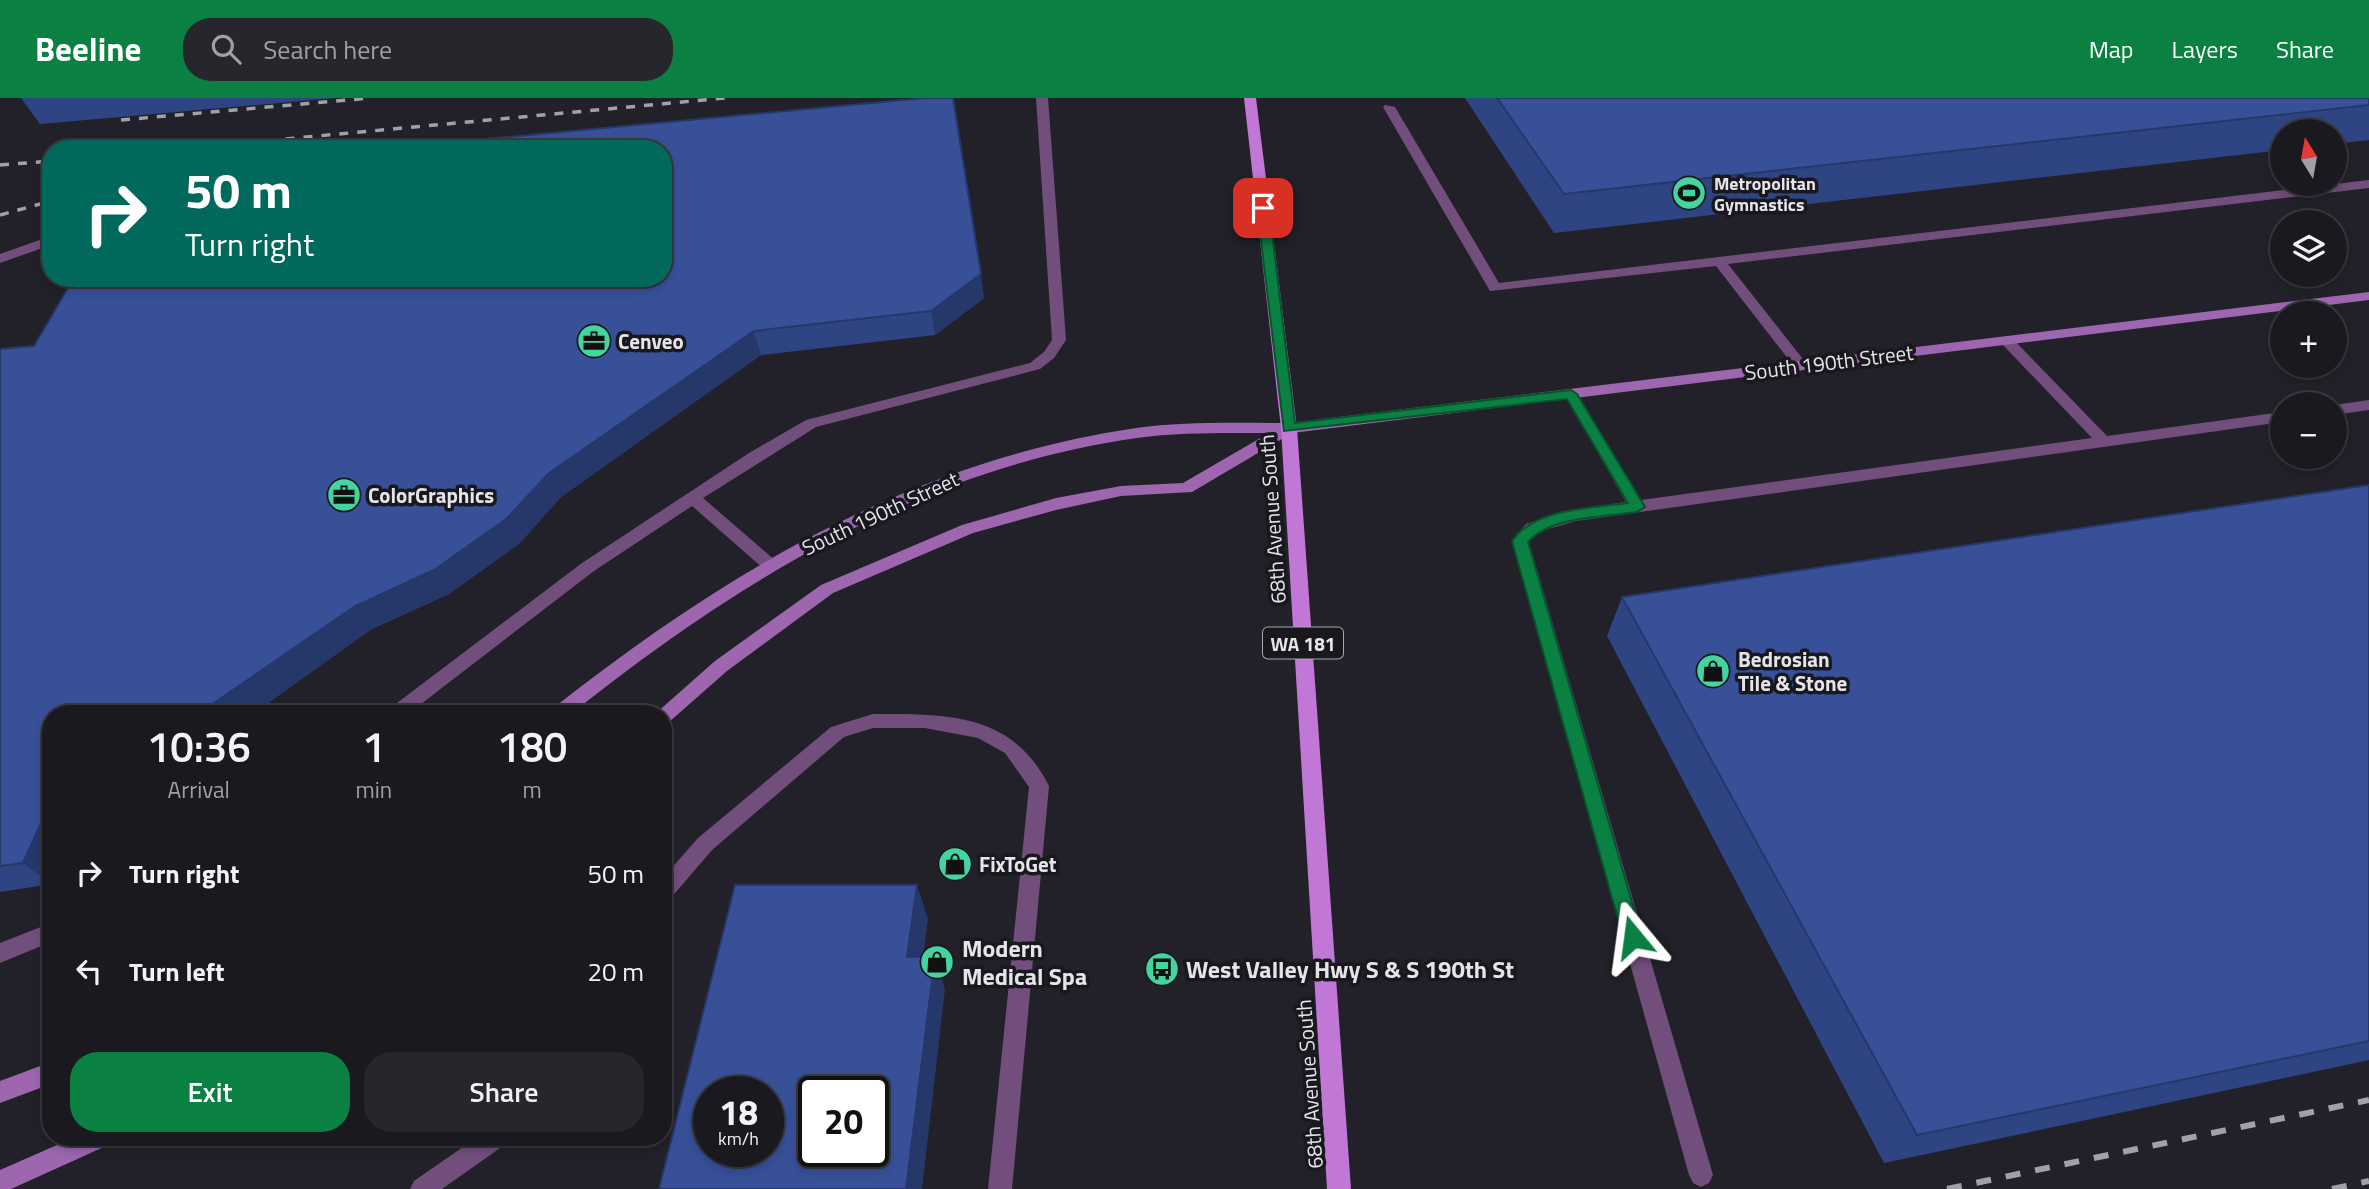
<!DOCTYPE html>
<html lang="en">
<head>
<meta charset="utf-8">
<style>
  :root { --surface:#1a191f; --page:#27262c; --text:#f1f3f6; --muted:#9fa0a4; --line:#38383d; --accent:#0b8043 }
  body { margin:0; font-family:"Titillium Web",sans-serif; background:var(--page); color:var(--text); height:100vh; display:flex; flex-direction:column; font-size:26px; white-space:nowrap }
  * { box-sizing:border-box; margin:0 }
  p { font-size:23px; color:var(--muted) }
  .icon { flex:none; width:38px; height:38px; fill:none; stroke:currentColor; stroke-width:2; stroke-linecap:round; stroke-linejoin:round }
  .map { position:relative; flex:1; overflow:hidden }
  .details { position:absolute; left:42px; top:607px; width:630px; height:441px; display:flex; flex-direction:column; background:var(--surface); border-radius:28px; box-shadow:0 4px 10px #0003,0 0 0 2px var(--line) }
  .details>* { flex:none }
  .top-card { position:absolute; left:42px; top:42px; width:630px; height:147px; border-radius:28px; box-shadow:0 4px 10px #0003,0 0 0 2px var(--line); background:#00695c; color:#fff; overflow:hidden }
  .needle { width:46px; rotate:349deg }
  .buttons { position:absolute; left:2270px; top:21px; display:grid; gap:14px }
  .buttons a { display:grid; place-items:center; width:77px; height:77px; border-radius:50%; background:var(--surface); box-shadow:0 4px 10px #0003,0 0 0 2px var(--line); font-size:35px }
  .speed { position:absolute; left:693px; top:978px; display:flex; gap:14px; font-size:35px; font-weight:700; text-align:center }
  .speed>* { display:grid; place-content:center; width:91px; height:91px; border-radius:50%; background:var(--surface); box-shadow:0 4px 10px #0003,0 0 0 2px var(--line); line-height:1 }
  .speed small { font-size:18px; font-weight:400 }
  .speed .limit { border:4px solid #111; border-radius:10px; background:#fff; color:#111 }
  .pin { position:absolute; display:grid; place-items:center; width:60px; height:60px; color:#fff; margin:-30px; border-radius:14px; box-shadow:0 4px 10px #0006 }
  .me { position:absolute; width:77px; margin:-38px; rotate:344deg; stroke-linejoin:round; filter:drop-shadow(0 0 5px #0008) }
  .turn { display:flex; align-items:center; gap:24px; height:147px; padding:0 28px; font-size:32px }
  .turn .icon { width:91px; height:91px; stroke-width:2.5 }
  .turn b { display:block; font-size:49px; line-height:60px }
  .eta { display:flex; justify-content:space-evenly; align-items:center; height:119px; text-align:center }
  .eta b { font-size:42px; font-weight:600; line-height:49px }
  .cta { display:flex; gap:14px; margin-top:auto; padding:14px 28px }
  .cta a { flex:1; height:80px; border-radius:28px; background:var(--accent); color:#fff; font-size:28px; font-weight:600; line-height:80px; text-align:center }
  .cta a+a { background:var(--page); color:var(--text) }
  ul { padding:0; list-style:none }
  li { display:flex; align-items:center; gap:21px; height:98px; padding:0 28px }
  li div { flex:1 }
  li b { display:block; font-size:26px }
  li em { font-style:normal }
  header { display:flex; align-items:center; gap:42px; box-sizing:border-box; height:98px; padding:0 35px; background:var(--accent); color:#fff }
  header strong { font-size:33px }
  nav { display:flex; gap:38px; margin-inline-start:auto; font-size:24px }
  .search { width:490px; height:63px; background:var(--page); display:flex; align-items:center; gap:18px; box-sizing:border-box; padding:0 24px; border-radius:28px; color:var(--muted); font-size:26px }
  .map>svg:first-child { display:block }
  .lines { fill:none; stroke-linecap:round; stroke-linejoin:round }
  .lane { fill:#714e7c; fill-rule:evenodd }
  .secondary { fill:#9d66af; fill-rule:evenodd }
  .primary { fill:#c077d6; fill-rule:evenodd }
  .rail-far1 { stroke:#a1a1a7; stroke-width:3.5; stroke-dasharray:9 9; stroke-linecap:butt }
  .rail { stroke:#a1a1a7; stroke-width:6; stroke-dasharray:15 15; stroke-linecap:butt }
  .wall { fill:#2f4583 }
  .shaded-wall { fill:#26386a }
  .building { fill:#375098; stroke:#26386a; stroke-width:2; fill-rule:evenodd }
  .route { fill:#0b8043; stroke:#07532c; stroke-width:2 }
  .labels { text-anchor:middle; dominant-baseline:central; stroke-width:7; stroke-linejoin:round; paint-order:stroke }
  .far-poi-label { font-size:18px; font-weight:bold; fill:#e4e4e9; stroke:#19181f; text-anchor:start }
  .shield { fill:#19181f; stroke:#a7a7ac; stroke-width:2 }
  .shield-label { font-size:19px; font-weight:bold; fill:#e4e4e9 }
  .poi-label { font-size:21px; font-weight:bold; fill:#e4e4e9; stroke:#19181f; text-anchor:start }
  .street-label { font-size:21px; fill:#e4e4e9; stroke:#19181f }
  .near-poi-label { font-size:24px; font-weight:bold; fill:#e4e4e9; stroke:#19181f; text-anchor:start }
</style>
</head>
<body>
<header>
<strong>Beeline</strong>
<div class="search"><svg class="icon" aria-label="search" viewBox="0 0 24 24"><circle cx="10" cy="10" r="6"/><path d="M15 15l6 6"/></svg>Search here</div>
<nav><a>Map</a><a>Layers</a><a>Share</a></nav>
</header>
<div class="map">
<svg width="2369" height="1091" viewBox="0 0 2369 1091">
  <rect width="100%" height="100%" fill="#222129"/>
  <g class="lines">
    <g class="lane">
      <polygon points="1036,0 1048,0 1066,242 1054,260 1040,271 816,329 703,400 776,463 778,467 776,471 764,471 692,408 594,473 408,616 386,616 389,611 582,465 749,355 806,322 1030,265 1044,254 1052,242"/>
      <polygon points="1385,7 1395,9 1499,185 2369,82 2369,90 1728,166 1806,265 1808,268 1801,273 1796,271 1716,168 1490,193 1383,9"/>
      <polygon points="51,138 51,147 0,165 0,156"/>
      <polygon points="2007,239 2012,240 2107,338 2282,314 2282,324 1576,423 1538,434 1529,444 1713,1077 1709,1085 1701,1089 1693,1085 1689,1077 1512,443 1526,426 1576,411 1626,404 1564,296 1566,293 1576,293 1641,402 2092,340 2002,246 2000,243"/>
      <polygon points="2369,302 2369,312 2334,317 2334,307"/>
      <path d="M873,616c73,0 139,-2 176,72l-37,403h-24l41,-402 -24,-34 -27,-15 -53,-10h-52l-29,9 -132,113 -42,49 -7,3v-24l35,-40 133,-111z"/>
      <polygon points="51,825 51,844 0,865 0,845"/>
      <polygon points="476,1040 507,1040 503,1048 442,1091 410,1091 414,1083"/>
    </g>
    <g class="secondary">
      <path d="M2369,194v8l-1077,133 -100,59 -71,4 -65,14 -83,23 -140,60 -106,78 -58,51 -6,2v-10h-8l60,-53 106,-76 141,-60 94,-27 65,-12 62,-3 86,-50c-44,0 -89,-1 -132,5 -214,30 -400,143 -566,276h-22l3,-5c175,-138 360,-248 584,-281 50,-7 102,-5 153,-5z"/>
      <polygon points="51,964 51,986 0,1005 0,983"/>
      <polygon points="73,1040 110,1040 106,1048 11,1091 0,1091 0,1072"/>
    </g>
    <polygon class="primary" points="1244,0 1256,0 1297,330 1351,1091 1327,1091 1281,330"/>
    <g class="rail-far1">
      <polyline points="121,22 370,0"/>
      <polyline points="178,51 725,0"/>
      <polyline points="0,67 51,63"/>
      <polyline points="0,117 51,103"/>
    </g>
    <g class="rail">
      <polyline points="1947,1091 2369,1002"/>
      <polyline points="2332,1091 2369,1083"/>
    </g>
  </g>
  <g class="wall">
    <polygon points="21,0 336,0 40,26"/>
    <polygon points="1465,0 2369,0 2369,42 2334,46 2334,33 2282,33 2282,52 1554,135"/>
    <polygon points="984,200 935,237 761,257 561,399 520,445 449,496 372,531 51,616 51,786 0,794 0,251"/>
    <polygon points="2369,387 2369,962 1884,1065 1607,538 1622,499"/>
  </g>
  <g class="shaded-wall">
    <polygon points="981,176 984,200 935,237 931,213"/>
    <polygon points="754,233 761,257 561,399 520,445 449,496 372,531 253,616 198,616"/>
    <polygon points="51,718 51,786 23,765 41,725"/>
    <polygon points="917,787 928,821 919,891 907,859"/>
    <polygon points="935,858 945,891 922,1091 906,1091"/>
  </g>
  <g class="building">
    <polygon points="925,0 953,0 981,176 931,213 754,233 549,375 506,421 434,472 355,508 198,616 51,616 51,718 41,725 23,765 0,768 0,251 34,248 74,180 663,180 663,51 390,50"/>
    <polygon points="1497,0 2369,0 2369,7 1564,96"/>
    <polygon points="2369,387 2369,943 1917,1037 1622,499"/>
    <path d="M735,787h182l-10,72 28,-1 -29,233h-247zM709,994h59v60h-59zM814,994h59v60h-59z"/>
  </g>
  <path class="route" d="M1263,107l6,3 26,215 276,-33 6,4 68,113 -8,5c-33,5 -86,4 -109,30l114,395 -3,6 -6,3 -7,-3 -3,-6 -111,-396c22,-33 80,-33 116,-38l-61,-104 -283,32 -27,-223z"/>
  <defs>
    <g id="stadium-disc" transform="scale(1.75)"><circle r="9.5" fill="#45d49f" stroke="#19181f"/><path d="M0-5a6.5 5 0 1 0 0 10a6.5 5 0 1 0 0-10ZM-3.5-1.8h7v3.6h-7Z" fill="#111"/></g>
    <g id="office-disc" transform="scale(1.75)"><circle r="9.5" fill="#45d49f" stroke="#19181f"/><path d="M-6-3h4V-5.5h4V-3h4V5H-6ZM-1-4.5V-3h2v-1.5ZM-6 0V1H6V0Z" fill="#111"/></g>
    <g id="shop-disc" transform="scale(1.75)"><circle r="9.5" fill="#45d49f" stroke="#19181f"/><path d="M-5-2.5h2.3a2.7 3.5 0 0 1 5.4 0H5L5.5 6h-11ZM-1.5-2.5h3a1.5 2.3 0 0 0-3 0Z" fill="#111"/></g>
    <g id="bus-disc" transform="scale(1.75)"><circle r="9.5" fill="#45d49f" stroke="#19181f"/><path d="M-5-6H5V4H4V6H2V4H-2V6H-4V4H-5ZM-3.5-4V0h7V-4ZM-3.5 1.2v1.5H-2V1.2ZM2 1.2v1.5H3.5V1.2Z" fill="#111"/></g>
  </defs>
  <g fill-rule="evenodd">
    <use href="#stadium-disc" x="1689" y="95"/>
    <use href="#office-disc" x="594" y="243"/>
    <use href="#office-disc" x="344" y="397"/>
    <use href="#shop-disc" x="1713" y="573"/>
    <use href="#shop-disc" x="955" y="766"/>
    <use href="#shop-disc" x="937" y="864"/>
    <use href="#bus-disc" x="1162" y="871"/>
  </g>
  <g class="labels">
    <g class="far-poi-label">
      <text x="1714" y="85">Metropolitan<tspan x="1714" dy="21">Gymnastics</tspan></text>
    </g>
    <rect class="shield" x="1263" y="529.5" width="80" height="31" rx="5"/>
    <g class="shield-label">
      <text x="1303" y="545">WA 181</text>
    </g>
    <g class="poi-label">
      <text x="618" y="243">Cenveo</text>
      <text x="368" y="397">ColorGraphics</text>
      <text x="1738" y="561">Bedrosian<tspan x="1738" dy="24">Tile &amp; Stone</tspan></text>
      <text x="979" y="766">FixToGet</text>
    </g>
    <g class="street-label">
      <text transform="translate(1829 264) rotate(-7)">South 190th Street</text>
      <text transform="translate(880 415) rotate(-25)">South 190th Street</text>
      <text transform="translate(1272 421) rotate(-94)">68th Avenue South</text>
      <text transform="translate(1309 986) rotate(-94)">68th Avenue South</text>
    </g>
    <g class="near-poi-label">
      <text x="962" y="850">Modern<tspan x="962" dy="28">Medical Spa</tspan></text>
      <text x="1186" y="871">West Valley Hwy S &amp; S 190th St</text>
    </g>
  </g>
</svg>
<div class="buttons">
<a><svg class="needle" viewBox="-14 -14 28 28"><path d="M0-13l5 13h-10z" fill="#e53935"/><path d="M0 13l5-13h-10z" fill="#9fa0a4"/></svg></a>
<a><svg class="icon" aria-label="layers" viewBox="0 0 24 24"><path d="M12 4l9 5-9 5-9-5zM3 14l9 5 9-5"/></svg></a>
<a>+</a>
<a>−</a>
</div>
<div class="speed"><div>18<small>km/h</small></div><div class="limit">20</div></div>
<div class="pin" style="left:1263px;top:110px;background:#d93025"><svg class="icon" aria-label="arrive" viewBox="0 0 24 24"><path d="M6 21V4h12l-3 4 3 4H6"/></svg></div>
<svg class="me" style="left:1633px;top:839px" viewBox="-20 -20 40 40"><path d="M0-17L14 15 0 8-14 15z" fill="#0b8043" stroke="#fff" stroke-width="4"/></svg>
<div class="top-card">
<div class="turn"><svg class="icon" aria-label="right" viewBox="0 0 24 24"><path d="M7 20v-9h11M14 6l5 5-5 5"/></svg><div><b>50 m</b>Turn right</div></div>
</div>
<section class="details">
<div class="eta">
<div><b>10:36</b><p>Arrival</p></div>
<div><b>1</b><p>min</p></div>
<div><b>180</b><p>m</p></div>
</div>
<ul>
<li><svg class="icon" aria-label="right" viewBox="0 0 24 24"><path d="M7 20v-9h11M14 6l5 5-5 5"/></svg><div><b>Turn right</b></div><em>50 m</em></li>
<li><svg class="icon" aria-label="left" viewBox="0 0 24 24"><path d="M17 20v-9H6M10 6l-5 5 5 5"/></svg><div><b>Turn left</b></div><em>20 m</em></li>
</ul>
<div class="cta"><a>Exit</a><a>Share</a></div>
</section>
</div>
</body>
</html>
